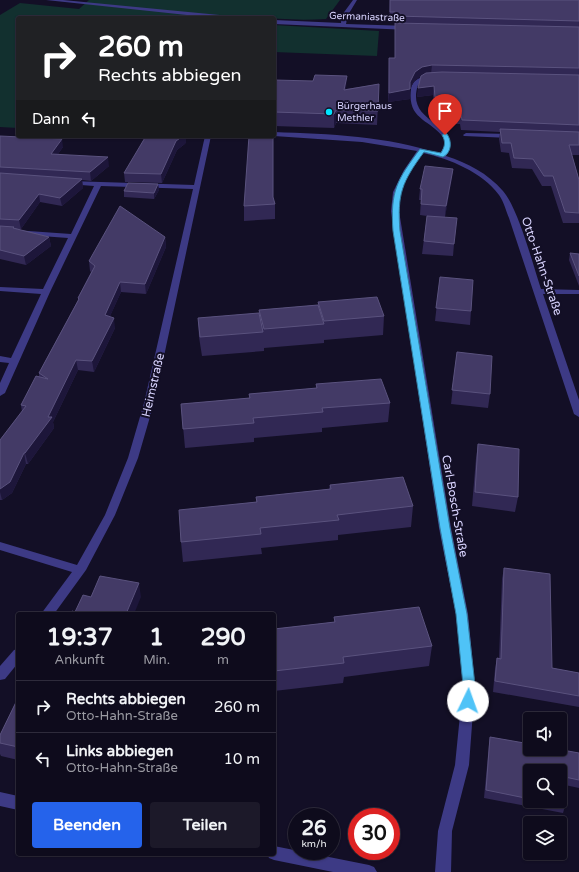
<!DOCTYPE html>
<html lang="de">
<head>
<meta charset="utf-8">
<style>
  :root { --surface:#0e0b1c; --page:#1c1929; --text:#f1f3f6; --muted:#9b9ba3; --line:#2e2b3b; --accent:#2563eb }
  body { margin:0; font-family:"Varela Round",sans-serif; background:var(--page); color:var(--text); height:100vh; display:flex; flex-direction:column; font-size:15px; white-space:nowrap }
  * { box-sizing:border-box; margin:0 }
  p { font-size:13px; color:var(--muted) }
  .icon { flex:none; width:22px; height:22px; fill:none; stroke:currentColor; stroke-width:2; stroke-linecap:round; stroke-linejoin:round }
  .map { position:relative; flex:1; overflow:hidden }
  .panel { position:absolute; left:16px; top:612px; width:260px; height:244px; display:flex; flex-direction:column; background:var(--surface); border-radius:4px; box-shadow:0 1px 3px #0004,0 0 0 1px var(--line) }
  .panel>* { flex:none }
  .banner { position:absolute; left:16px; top:16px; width:260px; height:122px; border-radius:4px; box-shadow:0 1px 3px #0004,0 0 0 1px var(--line); background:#202124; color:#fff; overflow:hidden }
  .controls { position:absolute; left:523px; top:712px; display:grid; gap:8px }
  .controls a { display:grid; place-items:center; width:44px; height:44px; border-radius:4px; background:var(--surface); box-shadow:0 1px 3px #0004,0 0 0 1px var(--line); font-size:20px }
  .speed { position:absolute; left:288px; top:808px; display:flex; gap:8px; font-size:20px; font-weight:700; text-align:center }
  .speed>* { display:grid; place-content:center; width:52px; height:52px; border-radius:50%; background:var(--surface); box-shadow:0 1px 3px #0004,0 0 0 1px var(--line); line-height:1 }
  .speed small { font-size:10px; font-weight:400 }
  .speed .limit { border:6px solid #d22; background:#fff; color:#111 }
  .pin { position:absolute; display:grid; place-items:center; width:34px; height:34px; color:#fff; margin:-41px -17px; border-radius:50% 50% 50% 0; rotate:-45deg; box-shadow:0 0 4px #0007 }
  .pin .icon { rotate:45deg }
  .me { position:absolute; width:44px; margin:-22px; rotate:3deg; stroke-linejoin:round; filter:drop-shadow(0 0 3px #0008) }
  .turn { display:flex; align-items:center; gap:14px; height:84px; padding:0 16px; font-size:18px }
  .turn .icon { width:52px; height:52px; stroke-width:2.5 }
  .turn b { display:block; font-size:28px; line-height:34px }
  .then { display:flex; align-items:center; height:38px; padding:0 16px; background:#0003; gap:8px; font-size:15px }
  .eta { display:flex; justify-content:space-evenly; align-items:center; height:68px; text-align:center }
  .eta b { font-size:24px; font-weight:800; line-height:28px }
  .button { display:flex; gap:8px; margin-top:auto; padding:8px 16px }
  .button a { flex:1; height:46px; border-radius:4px; background:var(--accent); color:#fff; font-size:16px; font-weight:800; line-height:46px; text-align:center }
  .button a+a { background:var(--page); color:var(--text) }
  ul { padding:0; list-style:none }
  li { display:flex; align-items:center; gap:12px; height:52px; padding:0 16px; border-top:1px solid var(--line) }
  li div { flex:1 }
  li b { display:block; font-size:15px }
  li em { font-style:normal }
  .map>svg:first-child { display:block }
  .green { fill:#12302f }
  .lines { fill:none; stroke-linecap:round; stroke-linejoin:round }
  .minor { fill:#3d3a85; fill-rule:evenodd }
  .wall { fill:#312854; fill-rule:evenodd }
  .shaded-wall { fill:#1d163a }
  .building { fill:#433a66; stroke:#5a527e }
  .route { fill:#4fc3f7; stroke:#337fa1 }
  .poi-dot { fill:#00e5ff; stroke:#130f26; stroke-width:1.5 }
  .labels { text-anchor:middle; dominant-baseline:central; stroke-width:4; stroke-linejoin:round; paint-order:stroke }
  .far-street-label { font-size:10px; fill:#d9d4ff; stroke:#130f26 }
  .far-poi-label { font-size:10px; fill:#d9d4ff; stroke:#130f26; text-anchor:start }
  .street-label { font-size:12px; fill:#d9d4ff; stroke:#130f26 }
</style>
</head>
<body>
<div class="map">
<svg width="579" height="872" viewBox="0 0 579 872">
  <rect width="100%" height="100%" fill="#130f26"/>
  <g class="green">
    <path d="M89,0h251l-14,19c-33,2 -63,-1 -95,-4l-1,3h-212v110l-18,-1v-112l20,-12 59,6z"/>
    <polygon points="274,25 379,31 377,56 274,52"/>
  </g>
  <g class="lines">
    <g class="minor">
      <polygon points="46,0 63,0 230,16 233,18 215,18"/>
      <polygon points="353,0 357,0 348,15 346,24 409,26 412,28 409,30 274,24 274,20 341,23 342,15"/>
      <path d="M433,75l3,2 -1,1 -10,2 -7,5c-14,41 49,37 28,71 22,7 41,17 57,35 15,17 30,74 38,98l38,1v4h-36l36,106v17l-5,-3 -65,-196c-3,-7 -5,-16 -10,-23 -17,-23 -49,-36 -76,-42 -16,21 -22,31 -24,58l52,317 17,86 7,71 -6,80 -17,66 -1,41h-16l3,-41 17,-66 8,-80 -7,-71 -17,-86 -48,-317 2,-19 11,-22 13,-19 -55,-9 -88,-6v-4c55,2 114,4 166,22l5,-9 -1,-7c-14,-19 -37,-18 -33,-49 2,-11 13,-13 22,-14z"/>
      <polygon points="466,133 512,134 515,136 512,138 464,136 463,135"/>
      <polygon points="205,136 211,136 154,403 138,458 115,515 86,570 54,614 41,614 72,572 0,550 0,542 77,565 105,515 128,458 144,403 193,189 101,186 50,292 5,393 0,396 0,383 9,363 0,362 0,356 11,358 41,294 0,291 0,287 43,289 68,238 0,233 0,229 71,234 94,186 68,184 68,182 70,181 194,185"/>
      <polygon points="18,649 18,663 5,679 0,680 0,666 14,650"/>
      <polygon points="0,792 18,796 18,810 0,806"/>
      <polygon points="274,846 369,865 374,867 377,872 333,872 274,860 269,858 267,854 274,854"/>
    </g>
  </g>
  <g class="wall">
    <polygon points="390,0 579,0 579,155 572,155 579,180 579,223 563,223 551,186 542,186 532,169 512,168 509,153 501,152 499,139 500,132 461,130 460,124 448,124 445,106 434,106 433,95 417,97 421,76 414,81 410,89 410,99 388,102 389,58 395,58 395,20 389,20"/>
    <polygon points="274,80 346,89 379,84 377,125 336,123 334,128 274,126"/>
    <polygon points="0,136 63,147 58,154 109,166 91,181 82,180 83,188 62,206 40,202 21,229 15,229 49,237 51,246 26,265 0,259"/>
    <polygon points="186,143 177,150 162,183 125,182 124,173"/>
    <polygon points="453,169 445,217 454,244 453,256 422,254 427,216 420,215 421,200 419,200 420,189"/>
    <polygon points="158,184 159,190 154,199 124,197 124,191"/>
    <polygon points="273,198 275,204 275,219 244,221 244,206"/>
    <polygon points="165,237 166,247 146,294 121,292 110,316 115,328 94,372 78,370 53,422 54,428 28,464 26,464 12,493 2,500 0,500 0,440 22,412 21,405 39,377 39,373 78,300 78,298 91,272 90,271 89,261"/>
    <polygon points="570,253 579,254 579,286 569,260"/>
    <polygon points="440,277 471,311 470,325 435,321"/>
    <polygon points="318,302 384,316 383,335 324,340 324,343 264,348 264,346 264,351 202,356 199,337 198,318 259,313 259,310 318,305"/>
    <polygon points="457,352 490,394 488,408 451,404"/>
    <polygon points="316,384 390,403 388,422 322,428 322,432 254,438 254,442 185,448 181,404 249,398 249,394 316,388"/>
    <polygon points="478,444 518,497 515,512 472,506 476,458"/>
    <polygon points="330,485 413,506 411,527 338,535 338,540 261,548 262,554 183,562 181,542 256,502 256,497 329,489"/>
    <polygon points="504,568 552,668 579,673 579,707 493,692 495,669 497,658 499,659 502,579"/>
    <polygon points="334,617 432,646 429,666 344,677 343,683 274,691 274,629 334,622"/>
    <polygon points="18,698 18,760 1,756 0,754 0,735"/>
    <path d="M490,737l89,16v35l-14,-3v21l-2,7 -79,-15 5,-54zM530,771l30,30h-30z"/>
  </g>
  <g class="shaded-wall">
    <polygon points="432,65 431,74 422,76 414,81 410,89 410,99 388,102 389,93 410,82 415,72 422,67"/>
    <polygon points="347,76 346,89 343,103 344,90"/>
    <polygon points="434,86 433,95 417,97 418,88"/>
    <polygon points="336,110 336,123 334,128 334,114"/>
    <polygon points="183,136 186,136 186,143 177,150 162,183 161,174 176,141"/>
    <polygon points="62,139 63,147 52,162 51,154"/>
    <polygon points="108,157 109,166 91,181 90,172"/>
    <polygon points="453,169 452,179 445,217 446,206"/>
    <polygon points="82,179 83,188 62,206 60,198"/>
    <polygon points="158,184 159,190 154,199 154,193"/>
    <polygon points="39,194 40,202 21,229 19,220"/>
    <polygon points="49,237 51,246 26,265 24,256"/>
    <polygon points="165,237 166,247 146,294 145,284"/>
    <polygon points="120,282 121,292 106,325 105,315"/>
    <polygon points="114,318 115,328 94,372 92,361"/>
    <polygon points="76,360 78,370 53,422 54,428 28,464 25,453 48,417"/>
    <polygon points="24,453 26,464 12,493 2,500 0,492 0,489"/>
    <polygon points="139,583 141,597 134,614 126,614"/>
  </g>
  <g class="building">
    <polygon points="390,0 579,0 579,21 395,16 395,12 390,12"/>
    <polygon points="395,23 579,27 579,68 432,65 422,67 415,72 410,82 410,89 389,93 389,58 395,58"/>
    <polygon points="442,72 579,75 579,125 462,120 461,115 449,114 446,97 435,97 434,86 418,88 421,76 426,73"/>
    <polygon points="315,75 347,76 344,90 379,84 378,111 336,110 334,114 274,112 274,80 313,81"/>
    <polygon points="500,129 579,132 579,145 569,145 579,180 579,213 565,212 553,176 544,176 533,159 514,158 511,143 502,143"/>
    <polygon points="0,136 62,139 51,154 108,157 90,172 0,167"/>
    <polygon points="146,136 183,136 176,141 161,174 124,173"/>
    <polygon points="249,136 273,136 273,197 275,204 244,206"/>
    <polygon points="425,166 453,169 446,206 421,204 422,189 420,189"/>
    <polygon points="0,173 82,179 60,198 39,194 19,220 0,219"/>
    <polygon points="128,183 158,184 154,193 124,191"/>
    <polygon points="120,206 165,237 145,284 120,282 105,315 114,318 92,361 76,360 48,417 52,417 25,453 24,453 10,482 0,489 0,440 26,406 21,405 36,376 48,379 39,373 79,299 78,298 95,266 89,261"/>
    <polygon points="427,216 457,218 454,244 424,241"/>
    <polygon points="0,226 14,227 13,228 49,237 24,256 0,250"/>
    <polygon points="570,253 579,254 579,276"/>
    <polygon points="440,277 473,280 471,311 436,308"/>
    <polygon points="377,297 384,316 324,321 318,302"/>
    <polygon points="318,305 324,324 264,329 259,310"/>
    <polygon points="259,313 263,332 200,337 198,318"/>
    <polygon points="457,352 492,356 490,394 452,390"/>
    <polygon points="381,379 390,403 322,408 323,412 253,418 254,423 183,429 181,404 250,398 249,394 317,388 316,384"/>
    <polygon points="478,444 519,449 518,497 475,492"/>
    <polygon points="403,477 413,506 337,515 339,520 260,528 261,534 181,542 179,510 257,502 256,497 331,489 330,485"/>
    <polygon points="504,568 550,574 552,668 579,673 579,696 495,681 497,658 501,659"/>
    <polygon points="100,576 139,583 126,614 71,614 72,611 75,612 83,595 91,597"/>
    <polygon points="419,607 432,646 343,657 344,663 274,671 274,629 335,622 334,617"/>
    <polygon points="18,698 18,747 0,743 0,735"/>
    <polygon points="490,737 530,744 530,749 557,749 579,753 579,780 565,777 565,806 540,801 560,801 560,771 530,771 530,799 486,790"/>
  </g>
  <path class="route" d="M445,133l2,1c5,7 5,18 -4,23l-19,-5c-22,30 -27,42 -24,79l50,297 17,86 8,71 -3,20 -4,1 -5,-1 -1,-4 1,-16 -7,-71 -16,-86 -47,-297c-3,-40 4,-51 27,-82l21,4c4,-7 5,-11 1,-18z"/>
  <circle class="poi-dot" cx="329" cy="112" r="4"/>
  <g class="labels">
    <g class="far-street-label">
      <text transform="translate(367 17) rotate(2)">Germaniastraße</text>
    </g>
    <g class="far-poi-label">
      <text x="337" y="106">Bürgerhaus<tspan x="337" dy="12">Methler</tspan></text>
    </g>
    <g class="street-label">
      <text transform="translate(542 266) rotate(71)">Otto-Hahn-Straße</text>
      <text transform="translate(153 385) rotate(-77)">Heimstraße</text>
      <text transform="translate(455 506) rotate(80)">Carl-Bosch-Straße</text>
    </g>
  </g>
</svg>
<div class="controls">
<a><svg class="icon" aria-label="sound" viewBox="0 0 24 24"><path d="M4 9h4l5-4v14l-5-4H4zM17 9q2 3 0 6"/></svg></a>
<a><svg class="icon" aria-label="search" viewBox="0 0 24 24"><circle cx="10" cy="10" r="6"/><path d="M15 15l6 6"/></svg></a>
<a><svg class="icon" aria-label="layers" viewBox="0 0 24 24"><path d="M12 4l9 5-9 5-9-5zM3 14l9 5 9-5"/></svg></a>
</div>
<div class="speed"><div>26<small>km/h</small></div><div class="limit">30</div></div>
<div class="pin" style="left:445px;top:135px;background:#d93025"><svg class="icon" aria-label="arrive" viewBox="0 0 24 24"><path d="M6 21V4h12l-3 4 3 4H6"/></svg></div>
<svg class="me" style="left:468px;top:701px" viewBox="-20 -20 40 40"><circle r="19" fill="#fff"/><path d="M0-13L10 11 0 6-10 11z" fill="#4fc3f7"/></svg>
<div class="banner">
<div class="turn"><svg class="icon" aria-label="right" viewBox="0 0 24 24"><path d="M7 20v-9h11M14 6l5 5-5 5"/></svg><div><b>260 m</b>Rechts abbiegen</div></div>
<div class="then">Dann<svg class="icon" aria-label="left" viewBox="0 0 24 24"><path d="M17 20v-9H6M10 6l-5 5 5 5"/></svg></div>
</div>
<section class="panel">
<div class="eta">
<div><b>19:37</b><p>Ankunft</p></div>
<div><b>1</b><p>Min.</p></div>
<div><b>290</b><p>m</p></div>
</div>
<ul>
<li><svg class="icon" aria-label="right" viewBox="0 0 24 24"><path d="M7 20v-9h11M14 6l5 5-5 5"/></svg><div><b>Rechts abbiegen</b><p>Otto-Hahn-Straße</p></div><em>260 m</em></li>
<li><svg class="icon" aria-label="left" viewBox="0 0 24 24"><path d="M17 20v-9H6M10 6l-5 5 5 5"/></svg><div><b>Links abbiegen</b><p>Otto-Hahn-Straße</p></div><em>10 m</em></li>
</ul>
<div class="button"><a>Beenden</a><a>Teilen</a></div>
</section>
</div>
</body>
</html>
